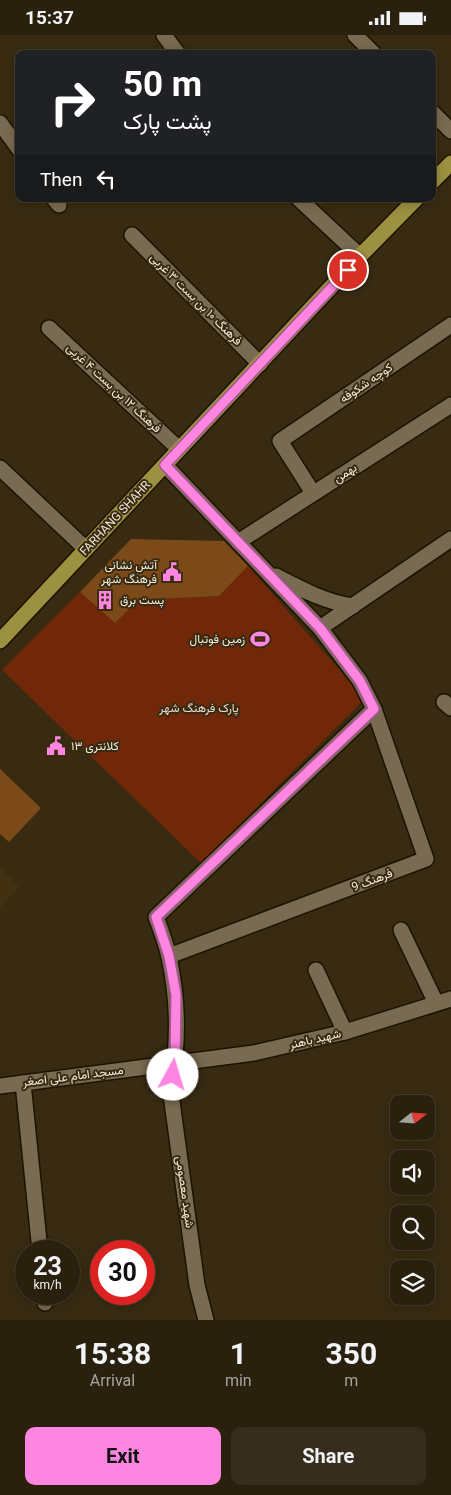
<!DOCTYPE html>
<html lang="en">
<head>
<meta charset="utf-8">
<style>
  :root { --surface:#2a200e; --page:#362d1c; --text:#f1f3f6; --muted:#a5a39e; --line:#463e2e; --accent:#fe85e0 }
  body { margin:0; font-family:Roboto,Vazirmatn,sans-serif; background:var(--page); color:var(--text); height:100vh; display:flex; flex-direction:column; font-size:19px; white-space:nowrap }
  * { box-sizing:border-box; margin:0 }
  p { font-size:16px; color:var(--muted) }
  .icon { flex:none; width:28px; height:28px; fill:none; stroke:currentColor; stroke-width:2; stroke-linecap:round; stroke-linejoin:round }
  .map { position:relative; height:1285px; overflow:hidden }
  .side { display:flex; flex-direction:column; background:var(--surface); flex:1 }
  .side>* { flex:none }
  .banner { position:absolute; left:15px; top:15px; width:421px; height:152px; border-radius:10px; box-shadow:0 2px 12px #0003,0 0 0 1px var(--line); background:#202124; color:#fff; overflow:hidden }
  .needle { width:32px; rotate:73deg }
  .tools { position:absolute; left:390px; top:1060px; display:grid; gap:10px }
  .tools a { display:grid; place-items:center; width:45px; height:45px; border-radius:10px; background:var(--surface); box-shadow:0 2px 12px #0003,0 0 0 1px var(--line); font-size:25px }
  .speed { position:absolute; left:15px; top:1205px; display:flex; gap:10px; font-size:25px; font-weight:700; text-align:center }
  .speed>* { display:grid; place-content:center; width:65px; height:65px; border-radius:50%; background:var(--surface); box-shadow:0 2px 12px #0003,0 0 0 1px var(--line); line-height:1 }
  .speed small { font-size:12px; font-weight:400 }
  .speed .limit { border:8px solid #d22; background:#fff; color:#111 }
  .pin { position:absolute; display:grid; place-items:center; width:42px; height:42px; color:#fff; margin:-21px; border:2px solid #fff; border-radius:50%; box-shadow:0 1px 5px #0007 }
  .me { position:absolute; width:55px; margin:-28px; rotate:6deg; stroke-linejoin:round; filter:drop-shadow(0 0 4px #0008) }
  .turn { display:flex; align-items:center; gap:18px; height:105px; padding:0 25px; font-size:22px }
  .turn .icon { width:65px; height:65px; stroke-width:2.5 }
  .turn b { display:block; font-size:35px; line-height:42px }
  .then { display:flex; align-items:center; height:48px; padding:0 25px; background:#0003; gap:10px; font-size:19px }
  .eta { display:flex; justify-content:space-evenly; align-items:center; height:85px; text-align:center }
  .eta b { font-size:30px; font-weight:700; line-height:35px }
  .button { display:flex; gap:10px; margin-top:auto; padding:10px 25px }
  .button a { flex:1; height:58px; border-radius:10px; background:var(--accent); color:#111; font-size:20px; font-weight:700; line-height:58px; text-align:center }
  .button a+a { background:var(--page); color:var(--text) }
  .status { display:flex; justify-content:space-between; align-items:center; height:35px; padding:0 25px; background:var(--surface); direction:ltr }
  .status svg { height:14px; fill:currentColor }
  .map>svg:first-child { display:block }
  .built { fill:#423111 }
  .green { fill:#702809 }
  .building { fill:#7c4a18 }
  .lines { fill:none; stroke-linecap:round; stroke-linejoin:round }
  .minor-casing { stroke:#1f1300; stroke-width:18 }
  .major-casing { stroke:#1f1300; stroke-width:18 }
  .minor { stroke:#796b51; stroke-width:15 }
  .major { stroke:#9c9041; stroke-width:15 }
  .route-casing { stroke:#a55692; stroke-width:12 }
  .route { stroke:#fe85e0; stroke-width:9 }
  .labels { text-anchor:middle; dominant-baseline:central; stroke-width:4; stroke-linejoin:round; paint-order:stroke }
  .street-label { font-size:12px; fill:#f4ecdd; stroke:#382b12 }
  .poi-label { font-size:12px; fill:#f4ecdd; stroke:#382b12; text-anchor:end }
  .park-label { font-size:12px; fill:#efd7ce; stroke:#382b12 }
</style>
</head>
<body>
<div class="status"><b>15:37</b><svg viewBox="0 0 49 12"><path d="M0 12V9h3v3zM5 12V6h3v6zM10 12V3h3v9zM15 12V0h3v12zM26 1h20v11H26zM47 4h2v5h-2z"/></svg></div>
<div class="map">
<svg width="451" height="1285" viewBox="0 0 451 1285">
  <rect width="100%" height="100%" fill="#382b12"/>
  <polygon class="built" points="0,833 19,852 0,873"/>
  <polygon class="green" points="248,531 365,664 201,828 2,635 80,557 115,587 138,565 219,561"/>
  <g class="building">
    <polygon points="131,504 224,506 248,531 219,561 138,565 115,588 80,557"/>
    <polygon points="0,734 41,773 9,807 0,799"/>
  </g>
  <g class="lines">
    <g class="minor-casing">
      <g id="minor">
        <polyline points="164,0 178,19"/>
        <polyline points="355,0 374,19"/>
        <polyline points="432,77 451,96"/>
        <polyline points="0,88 19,114"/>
        <polyline points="54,164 59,170"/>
        <polyline points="299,164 360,221"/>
        <polyline points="132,200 260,329"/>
        <polyline points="49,293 179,414"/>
        <polyline points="165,430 320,593 360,646 374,674 426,824 169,921"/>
        <polyline points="0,433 86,514"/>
        <polyline points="313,458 280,406 451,290"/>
        <polyline points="238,507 451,370"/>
        <path d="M276,541c25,13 49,26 77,30"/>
        <polyline points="320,593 451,504"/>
        <polyline points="444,667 451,673"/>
        <polyline points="401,895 436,968"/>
        <polyline points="316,935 345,997"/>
        <polyline points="23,1048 40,1216"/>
        <polyline points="0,1051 254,1018 345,997 451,964"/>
        <polyline points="44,1259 45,1268"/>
        <path d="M206,1285l-9,-35 -27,-198c9,-42 8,-88 -1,-130 -3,-13 -8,-27 -13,-40l218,-208"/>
      </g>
    </g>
    <g class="major-casing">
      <g id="major">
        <polyline points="432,147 451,128"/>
        <polyline points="0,606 360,221 416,164"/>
      </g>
    </g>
    <use href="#minor" class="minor"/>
    <use href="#major" class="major"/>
  </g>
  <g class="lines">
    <g class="route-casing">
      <polyline id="route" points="173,1040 175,1028 176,960 169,921 156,882 374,674 360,646 320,593 165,430 348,235"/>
    </g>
    <use href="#route" class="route"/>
  </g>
  <defs>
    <g id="civic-bare" transform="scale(1.5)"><path d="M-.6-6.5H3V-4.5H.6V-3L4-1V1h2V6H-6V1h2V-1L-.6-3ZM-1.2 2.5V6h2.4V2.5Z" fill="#fe85e0" stroke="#382b12" stroke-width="2.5" paint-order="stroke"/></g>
    <g id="building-bare" transform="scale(1.5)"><path d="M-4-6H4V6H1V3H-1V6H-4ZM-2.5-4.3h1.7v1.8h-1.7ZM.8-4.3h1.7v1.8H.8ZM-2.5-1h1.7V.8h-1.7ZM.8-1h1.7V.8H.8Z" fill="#fe85e0" stroke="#382b12" stroke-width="2.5" paint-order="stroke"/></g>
    <g id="stadium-bare" transform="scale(1.5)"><path d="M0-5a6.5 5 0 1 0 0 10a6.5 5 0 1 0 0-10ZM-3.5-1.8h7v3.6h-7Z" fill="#fe85e0" stroke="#382b12" stroke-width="2.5" paint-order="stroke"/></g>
  </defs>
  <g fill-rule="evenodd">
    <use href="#civic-bare" x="172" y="537"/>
    <use href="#building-bare" x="105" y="565"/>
    <use href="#stadium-bare" x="260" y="604"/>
    <use href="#civic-bare" x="56" y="711"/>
  </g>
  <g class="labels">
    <g class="street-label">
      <text transform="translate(196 264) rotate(45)">فرهنگ ۱۰ بن بست ۳ غربی</text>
      <text transform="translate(366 348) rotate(-34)">کوچه شکوفه</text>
      <text transform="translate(114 353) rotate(43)">فرهنگ ۱۲ بن بست ۴ غربی</text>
      <text transform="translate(345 438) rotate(-33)">بهمن</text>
      <text transform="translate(115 483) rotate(-47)">FARHANG SHAHR</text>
      <text transform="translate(372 845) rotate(-21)">فرهنگ 9</text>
      <text transform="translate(315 1004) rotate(-13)">شهید باهنر</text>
      <text transform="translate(73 1041) rotate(-7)">مسجد امام علی اصغر</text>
      <text transform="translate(185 1157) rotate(82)">شهید معصومی</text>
    </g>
    <g class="poi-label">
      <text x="157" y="530">آتش نشانی<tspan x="157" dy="14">فرهنگ شهر</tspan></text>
      <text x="120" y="565" text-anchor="start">پست برق</text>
      <text x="245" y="604">زمین فوتبال</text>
      <text x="71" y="711" text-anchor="start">کلانتری ۱۳</text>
    </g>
    <g class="park-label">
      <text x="199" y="673">پارک فرهنگ شهر</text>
    </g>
  </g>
</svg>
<div class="tools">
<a><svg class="needle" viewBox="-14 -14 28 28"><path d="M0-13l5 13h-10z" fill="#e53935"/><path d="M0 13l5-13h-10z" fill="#a5a39e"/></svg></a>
<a><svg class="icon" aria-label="sound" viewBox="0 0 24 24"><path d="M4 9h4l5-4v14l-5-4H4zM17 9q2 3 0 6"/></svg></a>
<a><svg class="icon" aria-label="search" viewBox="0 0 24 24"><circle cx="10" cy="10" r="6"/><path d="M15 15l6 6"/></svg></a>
<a><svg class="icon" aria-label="layers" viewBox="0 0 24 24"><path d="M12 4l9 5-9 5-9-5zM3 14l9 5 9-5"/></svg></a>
</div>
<div class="speed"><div>23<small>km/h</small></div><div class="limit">30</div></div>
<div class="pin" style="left:348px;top:235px;background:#d93025"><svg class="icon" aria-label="arrive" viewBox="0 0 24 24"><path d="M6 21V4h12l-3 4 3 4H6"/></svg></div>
<svg class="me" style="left:173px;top:1040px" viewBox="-20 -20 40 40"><circle r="19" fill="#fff"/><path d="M0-13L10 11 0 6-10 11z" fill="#fe85e0"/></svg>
<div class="banner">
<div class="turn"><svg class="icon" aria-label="right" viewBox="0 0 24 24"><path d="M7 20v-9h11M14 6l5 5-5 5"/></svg><div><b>50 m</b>پشت پارک</div></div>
<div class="then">Then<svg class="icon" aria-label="left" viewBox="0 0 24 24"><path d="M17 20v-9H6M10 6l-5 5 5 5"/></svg></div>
</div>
</div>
<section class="side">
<div class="eta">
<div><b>15:38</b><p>Arrival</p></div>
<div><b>1</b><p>min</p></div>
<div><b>350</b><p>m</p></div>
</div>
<div class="button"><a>Exit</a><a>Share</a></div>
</section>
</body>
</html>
